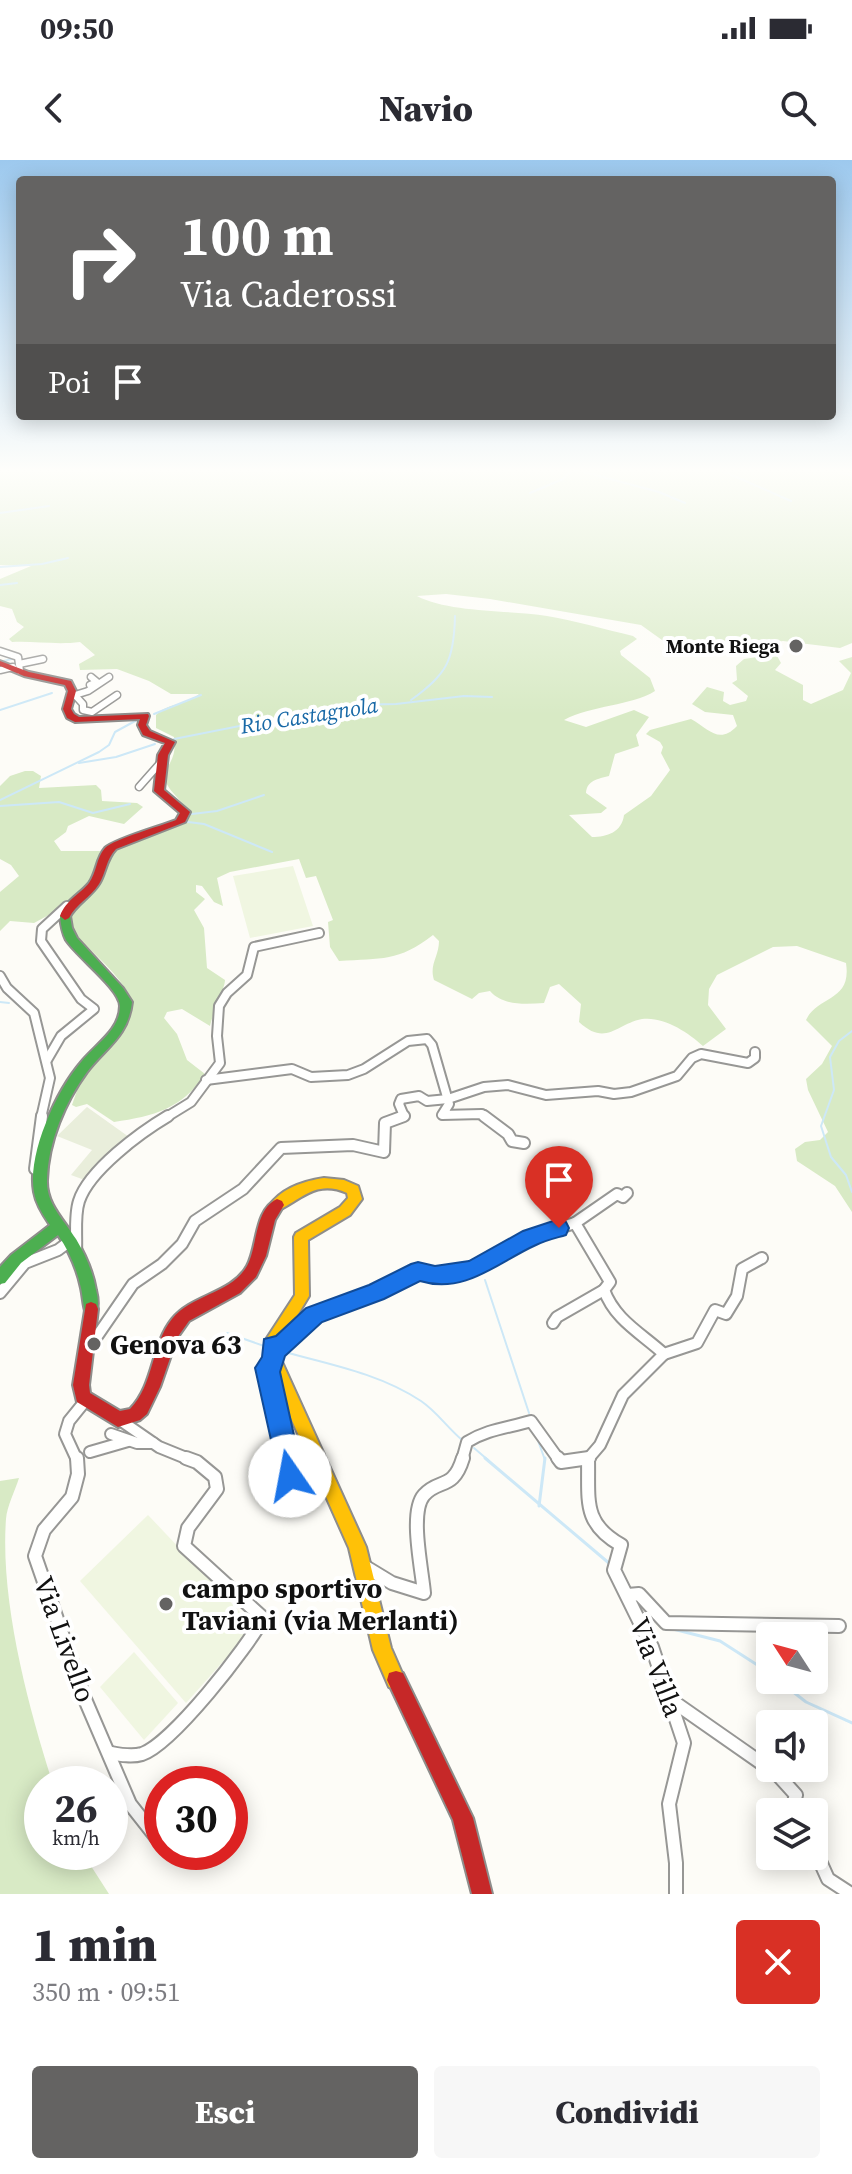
<!DOCTYPE html>
<html lang="it">
<head>
<meta charset="utf-8">
<style>
  :root { --surface:#fff; --page:#f7f7f7; --text:#2b2b33; --muted:#7c7c81; --accent:#646362 }
  body { margin:0; font-family:"Source Serif 4",serif; background:var(--page); color:var(--text); height:100vh; display:flex; flex-direction:column; font-size:30px; white-space:nowrap }
  * { box-sizing:border-box; margin:0 }
  p { font-size:26px; color:var(--muted) }
  .icon { flex:none; width:44px; height:44px; fill:none; stroke:currentColor; stroke-width:2; stroke-linecap:round; stroke-linejoin:round }
  .map { position:relative; height:1734px; overflow:hidden }
  .drawer { display:flex; flex-direction:column; background:var(--surface); flex:1 }
  .drawer>* { flex:none }
  .top-card { position:absolute; left:16px; top:16px; width:820px; height:244px; border-radius:8px; box-shadow:0 4px 20px #0003; background:#646362; color:#fff; overflow:hidden }
  .needle { width:52px; rotate:306deg }
  .buttons { position:absolute; left:756px; top:1462px; display:grid; gap:16px }
  .buttons a { display:grid; place-items:center; width:72px; height:72px; border-radius:8px; background:var(--surface); box-shadow:0 4px 20px #0003; font-size:40px }
  .speed { position:absolute; left:24px; top:1606px; display:flex; gap:16px; font-size:40px; font-weight:700; text-align:center }
  .speed>* { display:grid; place-content:center; width:104px; height:104px; border-radius:50%; background:var(--surface); box-shadow:0 4px 20px #0003; line-height:1 }
  .speed small { font-size:20px; font-weight:400 }
  .speed .limit { border:12px solid #d22; background:#fff; color:#111 }
  .pin { position:absolute; display:grid; place-items:center; width:68px; height:68px; color:#fff; margin:-82px -34px; border-radius:50% 50% 50% 0; rotate:-45deg; box-shadow:0 0 8px #0007 }
  .pin .icon { rotate:45deg }
  .me { position:absolute; width:88px; margin:-44px; rotate:348deg; stroke-linejoin:round; filter:drop-shadow(0 0 6px #0008) }
  .turn { display:flex; align-items:center; gap:28px; height:168px; padding:0 32px; font-size:36px }
  .turn .icon { width:104px; height:104px; stroke-width:2.5 }
  .turn b { display:block; font-size:56px; line-height:68px }
  .then { display:flex; align-items:center; height:76px; padding:0 32px; background:#0003; gap:16px; font-size:30px }
  .round { display:grid; place-items:center; flex:none; width:84px; height:84px; border-radius:8px; background:var(--page) }
  .headline { display:flex; align-items:center; justify-content:space-between; height:136px; padding:0 32px }
  h1 { font-size:48px; font-weight:800; line-height:60px }
  .primary-button { display:flex; gap:16px; margin-top:auto; padding:16px 32px }
  .primary-button a { flex:1; height:92px; border-radius:8px; background:var(--accent); color:#fff; font-size:32px; font-weight:800; line-height:92px; text-align:center }
  .primary-button a+a { background:var(--page); color:var(--text) }
  .status { display:flex; justify-content:space-between; align-items:center; height:56px; padding:0 40px; background:var(--surface); direction:ltr }
  .status svg { height:22px; fill:currentColor }
  header { display:flex; justify-content:space-between; align-items:center; height:104px; padding:0 32px; background:var(--surface); font-size:36px; font-weight:800 }
  .map>svg:first-child { display:block }
  .forest { fill:#d8eac5 }
  .cemetery { fill:#e9eedb }
  .pitch { fill:#f0f6e1 }
  .lines { fill:none; stroke-linecap:round; stroke-linejoin:round }
  .stream-far1 { stroke:#cde8f7; stroke-width:2 }
  .stream { stroke:#cde8f7; stroke-width:3 }
  .street-far3-casing { stroke:#979795; stroke-width:9 }
  .street-far2-casing { stroke:#979795; stroke-width:12 }
  .street-far1-casing { stroke:#979795; stroke-width:14 }
  .street-casing { stroke:#979795; stroke-width:16 }
  .fast-casing { stroke:#8e8d8b; stroke-width:4 }
  .slow-casing { stroke:#8e8d8b; stroke-width:4 }
  .jam-casing { stroke:#8e8d8b; stroke-width:4 }
  .street-far3 { stroke:#fffffe; stroke-width:6 }
  .street-far2 { stroke:#fffffe; stroke-width:8 }
  .street-far1 { stroke:#fffffe; stroke-width:10 }
  .street { stroke:#fffffe; stroke-width:12 }
  .fast { fill:#4caf50; fill-rule:evenodd }
  .slow { fill:#ffc107; fill-rule:evenodd }
  .jam { fill:#c62828; fill-rule:evenodd }
  .route { fill:#1a73e8; stroke:#114b97; stroke-width:2 }
  .poi-dot { fill:#646362; stroke:#fff; stroke-width:3 }
  .labels { text-anchor:middle; dominant-baseline:central; stroke-width:8; stroke-linejoin:round; paint-order:stroke }
  .far-poi-label { font-size:20px; font-weight:bold; fill:#111; stroke:#fff; text-anchor:end }
  .far-water-label { font-size:22px; font-style:italic; fill:#1768a6; stroke:#fff }
  .near-poi-label { font-size:28px; font-weight:bold; fill:#111; stroke:#fff; text-anchor:start }
  .near-street-label { font-size:28px; fill:#111; stroke:#fff }
</style>
</head>
<body>
<div class="status"><b>09:50</b><svg viewBox="0 0 49 12"><path d="M0 12V9h3v3zM5 12V6h3v6zM10 12V3h3v9zM15 12V0h3v12zM26 1h20v11H26zM47 4h2v5h-2z"/></svg></div>
<header><svg class="icon" aria-label="back" viewBox="0 0 24 24"><path d="M15 5l-7 7 7 7"/></svg>Navio<svg class="icon" aria-label="search" viewBox="0 0 24 24"><circle cx="10" cy="10" r="6"/><path d="M15 15l6 6"/></svg></header>
<div class="map">
<svg width="852" height="1734" viewBox="0 0 852 1734">
  <rect width="100%" height="100%" fill="#fdfcf7"/>
  <g class="forest">
    <path d="M0,312h852v171l-12,5 -57,-7 -79,11 -35,-7 -28,-20 -151,-26 -44,-5 -29,2c32,17 93,14 130,20 29,5 57,13 86,20l4,3 -17,12 1,4 29,23 5,13c-24,15 -63,14 -91,29l22,7 48,-17 15,7 -13,18 3,11 -24,8 -6,22c-11,3 -22,4 -23,17l21,15 -6,5 -32,2 23,22c15,0 30,-5 32,-22l27,-19 19,-26 -9,-17 2,-6 -3,-5 -14,-8 4,-4 41,-11c18,10 28,26 46,7l-4,-11 -28,-3 -13,-8 15,-17 17,5 -1,9 7,4 16,-4 2,-5 -16,-13 5,-3 -1,-14 8,-7 32,-5 5,9 -6,7 28,15v15l8,4 32,-14 8,-17 -12,-12 13,-4v555l-17,-26 -38,-25 -2,-12 10,-7 15,-2 8,-8 -20,-42 -2,-11 16,-15 10,-18 -26,-26c12,-25 46,-18 40,-57l-49,-17 -24,1 -56,28 -8,14 -1,16 18,24 -23,17c-15,-14 -40,-30 -61,-27 -26,5 -36,28 -63,3l2,-18 -22,-20 -9,3 -6,16c-19,1 -41,3 -54,-12l-11,2 -7,6 -38,-19c-5,-15 5,-24 5,-39l-6,-6c-35,27 -51,23 -94,26l-9,-14 -2,-25 5,-2 -17,-44 -10,2 -7,-19 -69,13 -13,6 6,28 -9,-4 -12,-16 -6,-1v7l9,7 -11,11 10,18 3,40 18,12c0,8 -12,32 -15,46l-28,-17 -15,3 -3,6 13,16 10,26 18,14c-23,35 -51,42 -91,48l-27,-18 -11,3 -4,-2c5,-14 9,-28 18,-40 16,-23 57,-45 35,-77 -14,-21 -38,-40 -55,-59v-18l31,-31 4,-19 8,-11 73,-28 3,-13c-48,-44 -9,-33 -15,-72l-18,-9v-13c11,-12 31,-10 43,-21h-28l-22,-13 -32,-12 -37,1 -1,-6 16,-9 -15,-13c-23,3 -45,-1 -68,0l-3,-3 15,-12 -7,-5 -5,-13 -12,-3v-27l31,-13 -31,-1z"/>
    <polygon points="25,611 33,611 41,616 39,628 96,625 101,630 102,641 137,643 143,647 124,664 89,656 68,666 66,672 54,681 61,691 100,691 96,711 86,727 58,750 34,763 10,761 0,771 0,732 19,716 11,705 0,699 0,626 10,616"/>
    <path d="M19,1318c-4,13 -12,28 -13,41 -6,82 22,187 47,265h-11v68h40l27,42h-109v-413z"/>
  </g>
  <polygon class="cemetery" points="87,947 129,977 90,1022 71,1015 92,990 57,976"/>
  <g class="pitch">
    <polygon points="293,706 313,766 250,778 233,716"/>
    <polygon points="148,1355 254,1467 186,1543 80,1421"/>
    <polygon points="134,1492 178,1543 144,1580 100,1527"/>
  </g>
  <g class="lines">
    <g class="stream-far1">
      <polyline points="584,312 659,332 685,343"/>
      <polyline points="725,312 791,341"/>
      <polyline points="841,312 852,316"/>
      <polyline points="530,333 563,319 570,312"/>
      <polyline points="0,353 49,346"/>
      <polyline points="0,407 42,404 68,398"/>
      <polyline points="0,425 17,423"/>
      <polyline points="0,502 15,498"/>
      <path d="M411,540c36,-26 43,-39 44,-84"/>
      <polyline points="0,550 52,533"/>
      <polyline points="154,554 201,535"/>
      <polyline points="174,579 346,545 396,544 464,536 492,537"/>
      <polyline points="79,603 116,597 155,584"/>
      <polyline points="0,640 99,592 109,585 115,572 137,560"/>
      <polyline points="0,646 59,642 93,653 130,644"/>
      <polyline points="192,654 217,651 264,635"/>
      <polyline points="188,662 204,664 272,692"/>
      <polyline points="0,842 9,843"/>
      <polyline points="852,871 839,881 830,897 834,930 821,966 831,997 846,1015 852,1032"/>
      <polyline points="485,1120 529,1253"/>
      <polyline points="227,1173 267,1187"/>
      <path d="M281,1191c47,13 98,22 140,50 15,10 26,26 40,38"/>
      <polyline points="537,1278 545,1300"/>
      <polyline points="474,1288 488,1300"/>
    </g>
    <g class="stream">
      <polyline points="485,1298 610,1404"/>
      <polyline points="539,1346 545,1298"/>
      <polyline points="669,1468 720,1481 770,1513"/>
      <polyline points="778,1520 806,1542 852,1563"/>
    </g>
    <g class="street-far3-casing">
      <g id="street-far3">
        <polyline points="0,491 18,497 20,511"/>
        <polyline points="19,504 43,499"/>
        <polyline points="0,510 13,507"/>
        <polyline points="90,525 97,522 91,517"/>
        <polyline points="72,532 83,544 83,550 92,552 117,535"/>
        <polyline points="75,535 88,531 109,517"/>
        <polyline points="139,627 162,601"/>
      </g>
    </g>
    <g class="street-far2-casing">
      <g id="street-far2">
        <polyline points="0,816 7,828 34,853 50,918 41,958"/>
        <polyline points="47,900 61,876 94,849 81,839 41,781 42,769 67,746"/>
        <polyline points="206,920 292,909 311,917 348,915 364,909 408,881 427,879 432,885 449,944 442,955 482,954 487,958"/>
        <polyline points="165,958 191,942 220,903 217,876 219,846 227,833 247,815 254,787 319,773"/>
        <polyline points="399,958 404,956 399,944 401,939 419,936 427,941 448,939 484,927 508,925 546,935 598,931 614,934 631,932 677,916 692,898 701,894 748,903 755,898 755,892"/>
      </g>
    </g>
    <g class="street-far1-casing">
      <g id="street-far1">
        <polyline points="484,956 508,974 512,981 524,983"/>
        <polyline points="35,1009 42,956"/>
        <path d="M627,1033l-4,4 -6,-3 -42,29 35,59 -6,8c11,30 37,43 60,64l33,-11 18,-33 11,4 11,-18 5,-27 20,-11"/>
        <path d="M76,1091c1,-15 -2,-35 3,-50 10,-31 62,-69 89,-85"/>
        <polyline points="0,1133 25,1103 58,1090 70,1081"/>
        <polyline points="553,1163 557,1157 604,1130"/>
        <polyline points="91,1185 133,1124 162,1104 182,1084 195,1061 243,1029 281,988 353,985 384,992 385,963 404,956"/>
        <polyline points="273,1187 280,1187 314,1155 376,1132 418,1111 436,1114 465,1111 533,1076 575,1063"/>
        <polyline points="274,1202 267,1208 287,1300"/>
        <polyline points="120,1260 159,1287 191,1300"/>
        <polyline points="111,1274 137,1283 153,1283"/>
        <polyline points="90,1292 128,1281"/>
        <polyline points="77,1300 65,1274 69,1261 86,1240"/>
        <path d="M462,1300l5,-18c21,-13 41,-14 64,-21l28,39"/>
        <polyline points="582,1300 588,1299 600,1285 623,1235 664,1194"/>
      </g>
    </g>
    <g class="street-casing">
      <g id="street">
        <polyline points="77,1298 78,1314 72,1337 44,1370 35,1396 84,1537 130,1644 156,1677"/>
        <polyline points="286,1298 290,1316"/>
        <polyline points="558,1298 561,1302 589,1298"/>
        <path d="M588,1299c1,41 -6,64 33,86l-7,25 38,77 32,96 -15,61 7,59v31"/>
        <path d="M364,1406l28,17 32,10c-2,-24 -15,-81 0,-98 15,-17 29,-4 39,-37"/>
        <polyline points="628,1435 639,1434 666,1463 839,1466"/>
        <polyline points="671,1540 777,1614 796,1635 791,1652"/>
        <path d="M111,1593c10,2 21,4 31,1 30,-10 106,-107 121,-136l-79,-72 4,-18 29,-39 -2,-12 -18,-15 -11,-4"/>
        <polyline points="814,1688 828,1719 851,1734"/>
      </g>
    </g>
    <g class="fast-casing">
      <path id="fast" d="M65,752l5,4 2,12 5,10 46,50 9,14c-4,35 -26,45 -45,70 -22,30 -39,70 -40,108 -1,24 17,40 29,59 9,15 17,33 20,51 2,8 3,16 0,24l-5,2 -5,-2c-3,-8 -3,-17 -5,-26 -4,-19 -12,-37 -23,-53l-37,28 -16,20 -5,1v-17l11,-12 39,-30c-7,-10 -14,-21 -16,-33 -7,-39 23,-102 48,-131 14,-17 38,-31 38,-55 0,-17 -43,-49 -54,-66 -4,-8 -5,-15 -6,-24z"/>
    </g>
    <g class="slow-casing">
      <path id="slow" d="M324,1018l20,2 14,6 4,13 -12,16 -42,25 1,56 -26,43 -1,23 84,185 25,101 14,32 -2,7 -7,2 -7,-2 -16,-37 -24,-102 -83,-186 1,-24 28,-43 -1,-58 2,-4 44,-26 8,-9 -1,-5c-31,-14 -46,7 -70,18l-5,-2 -2,-4c12,-17 34,-24 54,-27z"/>
    </g>
    <g class="jam-casing">
      <g id="jam">
        <path d="M0,501l29,11 42,9 5,10 -5,18 3,5 5,3 69,-3 1,2 -3,9 4,6 25,11 -7,13 -4,35 26,22 -5,10 -69,27c-10,10 -10,24 -17,35 -9,14 -23,20 -30,34l-4,2 -5,-4c6,-16 19,-21 29,-33 8,-11 7,-25 16,-35 9,-9 56,-22 71,-28l4,-7 -26,-22 4,-36 7,-12 -22,-8 -5,-10 2,-6 -65,3 -8,-4 -4,-9 5,-18 -3,-6 -41,-9 -24,-10z"/>
        <path d="M277,1039l5,2 2,4 -9,15 -9,36 -10,21 -16,16 -51,28 -12,17 -17,49 -13,27 -7,6 -22,7 -41,-25 -4,-17 13,-81 5,-2 5,2 2,5 -9,76 1,8 30,18 10,-2c24,-24 21,-64 42,-90 20,-25 59,-25 75,-53 11,-20 7,-56 30,-67z"/>
        <polygon points="396,1511 403,1513 473,1658 492,1734 472,1734 453,1660 387,1520 389,1513"/>
      </g>
    </g>
    <use href="#street-far3" class="street-far3"/>
    <use href="#street-far2" class="street-far2"/>
    <use href="#street-far1" class="street-far1"/>
    <use href="#street" class="street"/>
    <use href="#fast" class="fast"/>
    <use href="#slow" class="slow"/>
    <use href="#jam" class="jam"/>
  </g>
  <linearGradient id="sky" x2="0" y2="1"><stop stop-color="#9dc9ee"/><stop offset="0.56" stop-color="#fefefb"/><stop offset="1" stop-color="#fefefb" stop-opacity="0"/></linearGradient>
  <rect width="852" height="555" fill="url(#sky)"/>
  <path class="route" d="M559,1059l7,3 3,6 -3,7c-10,3 -20,5 -30,10 -38,17 -71,50 -116,36l-36,18 -62,23 -37,34 -5,16 23,104 -4,9 -9,4 -9,-4 -26,-117 7,-11 2,-18 12,-3 30,-28 63,-23 42,-21 7,-2 17,4 34,-5 54,-30z"/>
  <g class="poi-dot">
    <circle cx="796" cy="486" r="8"/>
    <circle cx="94" cy="1184" r="8"/>
    <circle cx="166" cy="1444" r="8"/>
  </g>
  <g class="labels">
    <g class="far-poi-label">
      <text x="780" y="486">Monte Riega</text>
    </g>
    <g class="far-water-label">
      <text transform="translate(309 555) rotate(-9)">Rio Castagnola</text>
    </g>
    <g class="near-poi-label">
      <text x="110" y="1184">Genova 63</text>
      <text x="182" y="1428">campo sportivo<tspan x="182" dy="32">Taviani (via Merlanti)</tspan></text>
    </g>
    <g class="near-street-label">
      <text transform="translate(65 1479) rotate(70)">Via Livello</text>
      <text transform="translate(657 1507) rotate(69)">Via Villa</text>
    </g>
  </g>
</svg>
<div class="buttons">
<a><svg class="needle" viewBox="-14 -14 28 28"><path d="M0-13l5 13h-10z" fill="#e53935"/><path d="M0 13l5-13h-10z" fill="#7c7c81"/></svg></a>
<a><svg class="icon" aria-label="sound" viewBox="0 0 24 24"><path d="M4 9h4l5-4v14l-5-4H4zM17 9q2 3 0 6"/></svg></a>
<a><svg class="icon" aria-label="layers" viewBox="0 0 24 24"><path d="M12 4l9 5-9 5-9-5zM3 14l9 5 9-5"/></svg></a>
</div>
<div class="speed"><div>26<small>km/h</small></div><div class="limit">30</div></div>
<div class="pin" style="left:559px;top:1068px;background:#d93025"><svg class="icon" aria-label="arrive" viewBox="0 0 24 24"><path d="M6 21V4h12l-3 4 3 4H6"/></svg></div>
<svg class="me" style="left:290px;top:1316px" viewBox="-20 -20 40 40"><circle r="19" fill="#fff"/><path d="M0-13L10 11 0 6-10 11z" fill="#1a73e8"/></svg>
<div class="top-card">
<div class="turn"><svg class="icon" aria-label="right" viewBox="0 0 24 24"><path d="M7 20v-9h11M14 6l5 5-5 5"/></svg><div><b>100 m</b>Via Caderossi</div></div>
<div class="then">Poi<svg class="icon" aria-label="arrive" viewBox="0 0 24 24"><path d="M6 21V4h12l-3 4 3 4H6"/></svg></div>
</div>
</div>
<section class="drawer">
<div class="headline"><div><h1>1 min</h1><p>350 m · 09:51</p></div><a class="round" style="background:#d93025;color:#fff"><svg class="icon" aria-label="close" viewBox="0 0 24 24"><path d="M6 6l12 12M18 6L6 18"/></svg></a></div>
<div class="primary-button"><a>Esci</a><a>Condividi</a></div>
</section>
</body>
</html>
